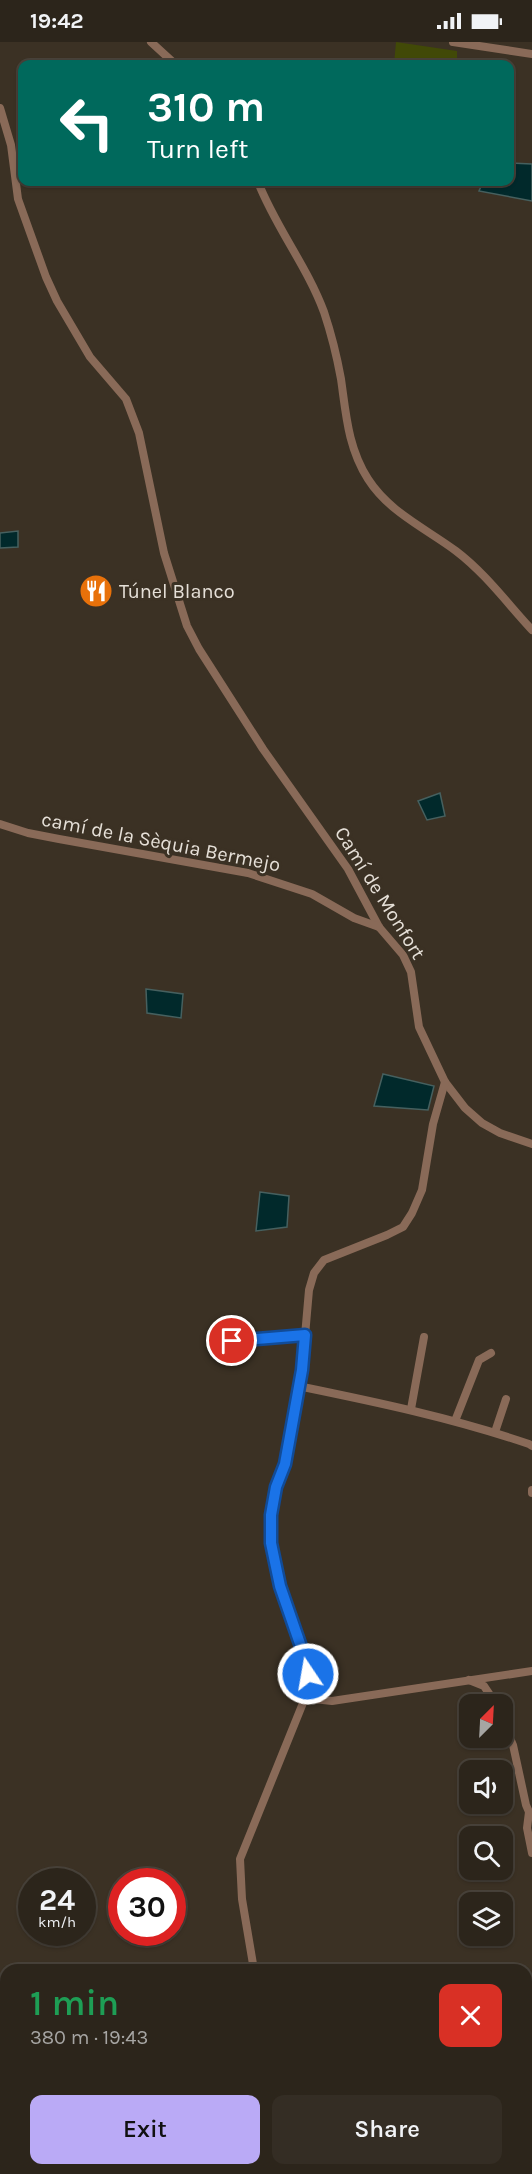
<!DOCTYPE html>
<html lang="en">
<head>
<meta charset="utf-8">
<style>
  :root { --surface:#2c251b; --page:#342d24; --text:#f1f3f6; --muted:#a6a5a3; --line:#48423a; --accent:#baaaf6 }
  body { margin:0; font-family:Karla,sans-serif; background:var(--page); color:var(--text); height:100vh; display:flex; flex-direction:column; font-size:22px; white-space:nowrap }
  * { box-sizing:border-box; margin:0 }
  p { font-size:20px; color:var(--muted) }
  .icon { flex:none; width:33px; height:33px; fill:none; stroke:currentColor; stroke-width:2; stroke-linecap:round; stroke-linejoin:round }
  .map { position:relative; flex:1; overflow:hidden }
  .drawer { position:absolute; left:0px; top:1922px; width:532px; height:212px; display:flex; flex-direction:column; background:var(--surface); border-radius:18px 18px 0 0; box-shadow:0 2px 4px #0004,0 0 0 2px var(--line) }
  .drawer>* { flex:none }
  .guide { position:absolute; left:18px; top:18px; width:496px; height:126px; border-radius:12px; box-shadow:0 2px 4px #0004,0 0 0 2px var(--line); background:#00695c; color:#fff; overflow:hidden }
  .needle { width:39px; rotate:24deg }
  .fabs { position:absolute; left:459px; top:1652px; display:grid; gap:12px }
  .fabs a { display:grid; place-items:center; width:54px; height:54px; border-radius:12px; background:var(--surface); box-shadow:0 2px 4px #0004,0 0 0 2px var(--line); font-size:30px }
  .speed { position:absolute; left:18px; top:1826px; display:flex; gap:12px; font-size:30px; font-weight:700; text-align:center }
  .speed>* { display:grid; place-content:center; width:78px; height:78px; border-radius:50%; background:var(--surface); box-shadow:0 2px 4px #0004,0 0 0 2px var(--line); line-height:1 }
  .speed small { font-size:15px; font-weight:400 }
  .speed .limit { border:9px solid #d22; background:#fff; color:#111 }
  .pin { position:absolute; display:grid; place-items:center; width:51px; height:51px; color:#fff; margin:-26px; border:3px solid #fff; border-radius:50%; box-shadow:0 2px 6px #0007 }
  .me { position:absolute; width:66px; margin:-33px; rotate:348deg; stroke-linejoin:round; filter:drop-shadow(0 0 4px #0008) }
  .turn { display:flex; align-items:center; gap:21px; height:126px; padding:0 30px; font-size:27px }
  .turn .icon { width:78px; height:78px; stroke-width:2.5 }
  .turn b { display:block; font-size:42px; line-height:51px }
  .round { display:grid; place-items:center; flex:none; width:63px; height:63px; border-radius:12px; background:var(--page) }
  .overview { display:flex; align-items:center; justify-content:space-between; height:102px; padding:0 30px }
  h1 { font-size:36px; font-weight:600; line-height:45px; color:#1e9e55 }
  .action { display:flex; gap:12px; margin-top:auto; padding:12px 30px }
  .action a { flex:1; height:69px; border-radius:12px; background:var(--accent); color:#111; font-size:24px; font-weight:600; line-height:69px; text-align:center }
  .action a+a { background:var(--page); color:var(--text) }
  .status { display:flex; justify-content:space-between; align-items:center; height:42px; padding:0 30px; background:var(--surface); direction:ltr }
  .status svg { height:16px; fill:currentColor }
  .map>svg:first-child { display:block }
  .green { fill:#414907 }
  .water { fill:#01292b; stroke:#46605f; stroke-width:1.5 }
  .lines { fill:none; stroke-linecap:round; stroke-linejoin:round }
  .street { stroke:#896a58; stroke-width:8 }
  .route-casing { stroke:#114b97; stroke-width:15 }
  .route { stroke:#1a73e8; stroke-width:10 }
  .labels { text-anchor:middle; dominant-baseline:central; stroke-width:6; stroke-linejoin:round; paint-order:stroke }
  .poi-label { font-size:20px; fill:#e6e0d8; stroke:#3b3124; text-anchor:start }
  .street-label { font-size:20px; fill:#e6e0d8; stroke:#3b3124 }
</style>
</head>
<body>
<div class="status"><b>19:42</b><svg viewBox="0 0 49 12"><path d="M0 12V9h3v3zM5 12V6h3v6zM10 12V3h3v9zM15 12V0h3v12zM26 1h20v11H26zM47 4h2v5h-2z"/></svg></div>
<div class="map">
<svg width="532" height="2132" viewBox="0 0 532 2132">
  <rect width="100%" height="100%" fill="#3b3124"/>
  <polygon class="green" points="396,0 457,9 457,22 394,22"/>
  <g class="water">
    <polygon points="510,121 532,122 532,159 479,149 483,140 510,140"/>
    <polygon points="18,489 18,505 0,506 0,491"/>
    <polygon points="440,751 445,774 427,778 418,759"/>
    <polygon points="146,947 183,952 181,976 147,971"/>
    <polygon points="383,1032 434,1044 428,1068 374,1064"/>
    <polygon points="260,1150 289,1154 287,1185 256,1189"/>
  </g>
  <g class="lines">
    <g class="street">
      <polyline points="151,0 175,22"/>
      <polyline points="453,0 532,12"/>
      <polyline points="0,66 11,103 18,157 46,235 57,259 90,315 126,357 139,391 164,511 187,584 199,607 263,707 348,827 379,885 403,913 411,930 419,985 445,1040 465,1066 482,1081 500,1091 532,1102"/>
      <path d="M258,140c18,46 49,84 66,130 7,21 13,45 17,67 5,35 7,69 27,100 21,33 57,49 88,72 29,22 51,52 76,79"/>
      <polyline points="0,782 28,791 59,797 248,831 312,852 354,876 379,885"/>
      <polyline points="232,1299 305,1294"/>
      <path d="M298,1344c78,16 155,32 231,58l3,2"/>
      <polyline points="411,1367 424,1295"/>
      <polyline points="455,1379 479,1318 491,1311"/>
      <polyline points="495,1390 506,1357"/>
      <polyline points="532,1448 532,1451"/>
      <polyline points="469,1638 484,1644 496,1662"/>
      <polyline points="305,1656 332,1659 532,1629"/>
      <polyline points="502,1678 513,1703 526,1763 529,1770 532,1771"/>
      <polyline points="529,1770 527,1786 532,1811"/>
      <polyline points="254,1928 242,1857 240,1817 305,1656 307,1622 274,1522 271,1501 271,1473 276,1445 285,1422 302,1328 309,1248 314,1231 324,1218 387,1193 403,1185 412,1171 422,1148 433,1082 445,1040"/>
      <polyline points="526,2049 532,2048"/>
      <polyline points="311,2127 313,2132"/>
      <polyline points="412,2132 417,2127"/>
    </g>
  </g>
  <g class="lines">
    <g class="route-casing">
      <polyline id="route" points="232,1299 305,1293 302,1328 285,1422 276,1445 271,1473 271,1501 280,1544 307,1622 308,1632"/>
    </g>
    <use href="#route" class="route"/>
  </g>
  <defs>
    <g id="restaurant-disc" transform="scale(1.725)"><circle r="9.5" fill="#e8710a" stroke="#3b3124"/><path d="M-5-6h1v4h1v-4h1v4h1v-4h1v5L-1.5 .5V6h-2V.5L-5-1ZM5-6V6H3V1.5H1.5Q1.5-4 5-6Z" fill="#fff"/></g>
  </defs>
  <g fill-rule="evenodd">
    <use href="#restaurant-disc" x="96" y="549"/>
  </g>
  <g class="labels">
    <g class="poi-label">
      <text x="119" y="549">Túnel Blanco</text>
    </g>
    <g class="street-label">
      <text transform="translate(161 800) rotate(11)">camí de la Sèquia Bermejo</text>
      <text transform="translate(380 851) rotate(58)">Camí de Monfort</text>
    </g>
  </g>
</svg>
<div class="fabs">
<a><svg class="needle" viewBox="-14 -14 28 28"><path d="M0-13l5 13h-10z" fill="#e53935"/><path d="M0 13l5-13h-10z" fill="#a6a5a3"/></svg></a>
<a><svg class="icon" aria-label="sound" viewBox="0 0 24 24"><path d="M4 9h4l5-4v14l-5-4H4zM17 9q2 3 0 6"/></svg></a>
<a><svg class="icon" aria-label="search" viewBox="0 0 24 24"><circle cx="10" cy="10" r="6"/><path d="M15 15l6 6"/></svg></a>
<a><svg class="icon" aria-label="layers" viewBox="0 0 24 24"><path d="M12 4l9 5-9 5-9-5zM3 14l9 5 9-5"/></svg></a>
</div>
<div class="speed"><div>24<small>km/h</small></div><div class="limit">30</div></div>
<div class="pin" style="left:232px;top:1299px;background:#d93025"><svg class="icon" aria-label="arrive" viewBox="0 0 24 24"><path d="M6 21V4h12l-3 4 3 4H6"/></svg></div>
<svg class="me" style="left:308px;top:1632px" viewBox="-20 -20 40 40"><circle r="17" fill="#1a73e8" stroke="#fff" stroke-width="3"/><path d="M0-11L8 9 0 5-8 9z" fill="#fff"/></svg>
<div class="guide">
<div class="turn"><svg class="icon" aria-label="left" viewBox="0 0 24 24"><path d="M17 20v-9H6M10 6l-5 5 5 5"/></svg><div><b>310 m</b>Turn left</div></div>
</div>
<section class="drawer">
<div class="overview"><div><h1>1 min</h1><p>380 m · 19:43</p></div><a class="round" style="background:#d93025;color:#fff"><svg class="icon" aria-label="close" viewBox="0 0 24 24"><path d="M6 6l12 12M18 6L6 18"/></svg></a></div>
<div class="action"><a>Exit</a><a>Share</a></div>
</section>
</div>
</body>
</html>
